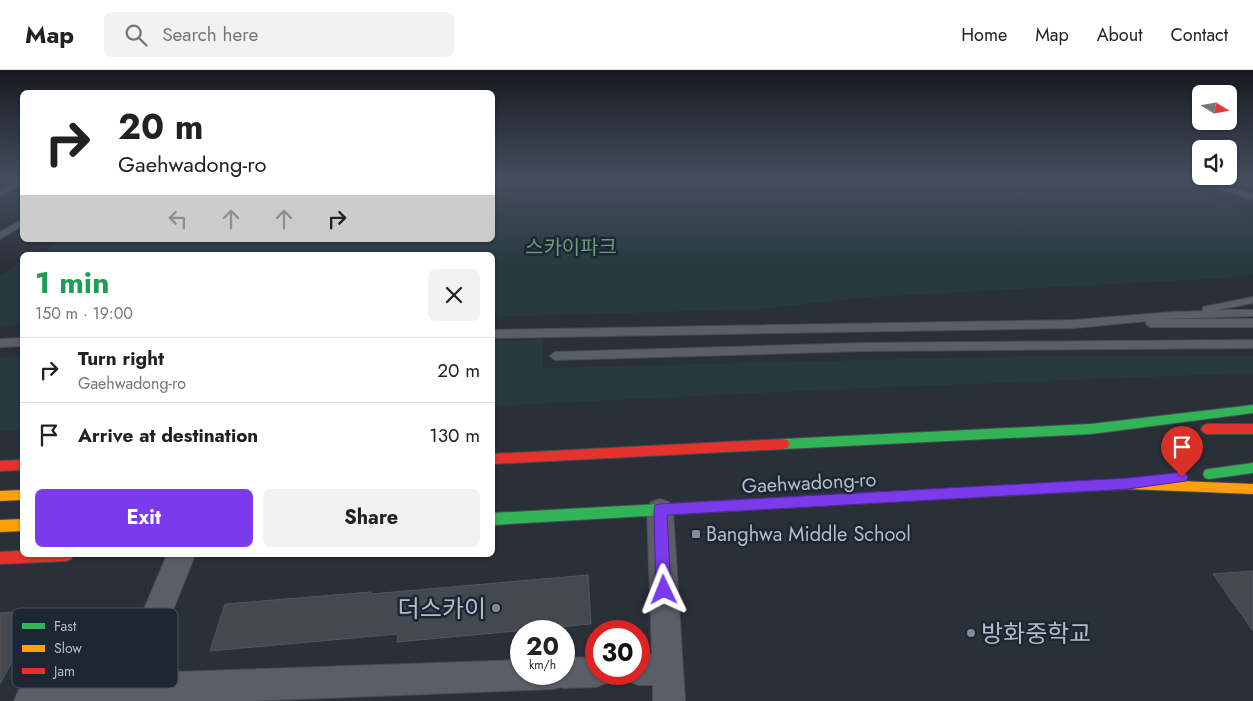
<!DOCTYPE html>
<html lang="en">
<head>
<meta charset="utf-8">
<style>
  :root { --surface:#fff; --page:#f2f2f2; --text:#222; --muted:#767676; --line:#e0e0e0; --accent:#7c3aed }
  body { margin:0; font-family:Jost,"Noto Sans KR",sans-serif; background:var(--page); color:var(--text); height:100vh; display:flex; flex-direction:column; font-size:19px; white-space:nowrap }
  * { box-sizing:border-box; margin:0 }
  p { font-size:16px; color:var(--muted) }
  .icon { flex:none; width:28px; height:28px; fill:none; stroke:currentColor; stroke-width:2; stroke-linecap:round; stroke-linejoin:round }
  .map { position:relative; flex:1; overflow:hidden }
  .details { position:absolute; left:20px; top:182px; width:475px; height:305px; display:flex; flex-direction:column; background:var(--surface); border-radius:8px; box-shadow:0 1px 4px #0004 }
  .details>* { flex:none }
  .guide { position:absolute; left:20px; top:20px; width:475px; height:152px; border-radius:8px; box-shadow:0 1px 4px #0004; background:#fff; color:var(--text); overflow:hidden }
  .needle { width:32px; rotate:101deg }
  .tools { position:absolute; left:1192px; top:15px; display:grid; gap:10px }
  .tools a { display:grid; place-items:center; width:45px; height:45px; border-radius:8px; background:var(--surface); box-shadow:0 1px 4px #0004; font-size:25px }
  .speed { position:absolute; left:510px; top:550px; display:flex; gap:10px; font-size:25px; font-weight:700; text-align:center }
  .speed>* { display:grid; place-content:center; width:65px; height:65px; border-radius:50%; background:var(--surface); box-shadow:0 1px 4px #0004; line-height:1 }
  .speed small { font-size:12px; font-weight:400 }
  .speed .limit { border:8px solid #d22; background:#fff; color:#111 }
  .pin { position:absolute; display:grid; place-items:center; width:42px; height:42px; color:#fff; margin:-51px -21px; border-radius:50% 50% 50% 0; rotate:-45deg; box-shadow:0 0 5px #0007 }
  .pin .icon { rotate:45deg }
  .me { position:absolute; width:55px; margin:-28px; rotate:358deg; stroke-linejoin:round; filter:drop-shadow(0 0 4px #0008) }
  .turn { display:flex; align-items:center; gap:18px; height:105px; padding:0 15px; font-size:22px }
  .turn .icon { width:65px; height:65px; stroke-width:2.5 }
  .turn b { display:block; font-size:35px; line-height:42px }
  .lanes { display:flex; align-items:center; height:48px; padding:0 15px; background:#0003; justify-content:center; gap:25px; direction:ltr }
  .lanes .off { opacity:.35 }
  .round { display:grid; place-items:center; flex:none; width:52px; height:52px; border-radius:8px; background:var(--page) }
  .overview { display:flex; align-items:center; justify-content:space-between; height:85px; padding:0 15px }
  h1 { font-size:30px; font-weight:700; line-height:38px; color:#1e9e55 }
  .primary-button { display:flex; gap:10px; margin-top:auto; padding:10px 15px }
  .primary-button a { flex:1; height:58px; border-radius:8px; background:var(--accent); color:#fff; font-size:20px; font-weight:700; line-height:58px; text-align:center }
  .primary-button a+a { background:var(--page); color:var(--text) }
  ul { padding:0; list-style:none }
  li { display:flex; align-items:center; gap:15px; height:65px; padding:0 15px; border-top:1px solid var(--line) }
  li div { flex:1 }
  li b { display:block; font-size:19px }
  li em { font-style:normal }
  header { display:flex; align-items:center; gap:30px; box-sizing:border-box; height:70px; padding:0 25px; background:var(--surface); border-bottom:1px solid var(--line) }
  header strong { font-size:24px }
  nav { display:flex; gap:28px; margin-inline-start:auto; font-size:18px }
  .search { width:350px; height:45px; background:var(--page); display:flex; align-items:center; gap:12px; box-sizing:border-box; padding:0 18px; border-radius:8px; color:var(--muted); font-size:19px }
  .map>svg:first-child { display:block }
  .green { fill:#273a3e }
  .building { fill:#444950; stroke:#52575f }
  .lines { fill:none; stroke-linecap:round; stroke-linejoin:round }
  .lane-casing { stroke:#484c53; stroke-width:2 }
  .street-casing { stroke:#484c53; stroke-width:2 }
  .fast-casing { stroke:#484c55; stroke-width:2 }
  .slow-casing { stroke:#484c55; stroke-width:2 }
  .jam-casing { stroke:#484c55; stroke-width:2 }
  .lane { fill:#5a5e66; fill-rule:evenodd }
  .street { fill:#5a5e66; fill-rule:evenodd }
  .fast { fill:#30b455; fill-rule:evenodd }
  .slow { fill:#ff9f0a; fill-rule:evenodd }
  .jam { fill:#e5322d; fill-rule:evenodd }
  .route { fill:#7c3aed; stroke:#51269a }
  .poi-dot { fill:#848b96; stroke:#1d2633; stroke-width:2 }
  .labels { text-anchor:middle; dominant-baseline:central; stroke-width:5; stroke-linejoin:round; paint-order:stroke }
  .park-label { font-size:20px; fill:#6b9a76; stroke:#1d2633 }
  .street-label { font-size:20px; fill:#b4bcc9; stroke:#1d2633 }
  .poi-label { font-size:20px; fill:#b4bcc9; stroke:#1d2633; text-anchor:start }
  .near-poi-label { font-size:24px; fill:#b4bcc9; stroke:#1d2633; text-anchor:end }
  .key { fill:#1d2633; stroke:#4a5360; stroke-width:1 }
  .key-label { font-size:14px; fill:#b4bcc9 }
</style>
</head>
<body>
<header>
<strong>Map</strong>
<div class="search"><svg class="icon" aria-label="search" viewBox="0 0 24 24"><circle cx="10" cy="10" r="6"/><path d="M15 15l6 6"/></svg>Search here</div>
<nav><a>Home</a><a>Map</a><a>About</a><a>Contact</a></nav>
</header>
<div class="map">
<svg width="1253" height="631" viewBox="0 0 1253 631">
  <rect width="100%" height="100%" fill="#2a3038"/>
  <g class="green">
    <polygon points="493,109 1166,109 1199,124 1253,145 1253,204 1229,208 871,227 760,239 493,247 492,185 38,185 62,170 492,170"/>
    <polygon points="22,193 22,255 0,255 0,205"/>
    <polygon points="543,269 543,298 1026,286 1253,286 1253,303 843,319 493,336 493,271"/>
    <polygon points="22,286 22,360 0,361 0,287"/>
  </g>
  <g class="building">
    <polygon points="1253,501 1253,561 1213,504"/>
    <polygon points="588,505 591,554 397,572 398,564 210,581 225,534 371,522 371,524"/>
    <polygon points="39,541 0,614 0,543"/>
  </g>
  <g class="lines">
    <g class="lane-casing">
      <g id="lane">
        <polygon points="18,109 22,109 22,113 0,126 0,119"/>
        <polygon points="1191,109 1204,109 1253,124 1253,130"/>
        <polygon points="22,150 22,156 0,169 0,162"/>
        <polygon points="1253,227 1253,233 1217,240 1253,240 1253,246 1162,249 1253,249 1253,257 1151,257 1147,255 1146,253 1147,251 1074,258 492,268 492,260 1074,250 1173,242 1203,241 1203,237"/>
        <polygon points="22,268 22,276 0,277 0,269"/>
        <polygon points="1253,270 1253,278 864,281 555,290 550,286 555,282 864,273"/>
      </g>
    </g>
    <g class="street-casing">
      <g id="street">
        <polygon points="660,429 669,432 673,440 685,631 653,631 653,615 639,615 628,611 625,604 639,604 639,585 652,584 647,440 651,432"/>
        <polygon points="167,485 195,485 148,603 521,590 521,604 564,604 564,588 596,587 596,604 611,604 607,613 596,617 564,618 560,617 553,619 250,631 14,631 19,620 30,615 116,605"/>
      </g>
    </g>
    <g class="fast-casing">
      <g id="fast">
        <polygon points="1253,335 1253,343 1091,364 784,379 780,377 778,374 780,371 784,369 1091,354"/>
        <polygon points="1253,393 1253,403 1209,409 1205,408 1203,404 1205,400 1209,399"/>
        <polygon points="887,422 892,423 893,427 892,431 887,432 492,455 492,443"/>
      </g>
    </g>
    <g class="slow-casing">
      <g id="slow">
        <polygon points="1128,409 1253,414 1253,424 1128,419 887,432 882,431 881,427 882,423 887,422"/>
        <polygon points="22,420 22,430 0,431 0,421"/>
        <polygon points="22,449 22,461 0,462 0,450"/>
      </g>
    </g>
    <g class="jam-casing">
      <g id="jam">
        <polygon points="1207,354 1253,354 1253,364 1207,364 1203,362 1201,359 1203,356"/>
        <polygon points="784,369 788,371 790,374 788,377 784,379 492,394 492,384"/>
        <polygon points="22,390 22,400 0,401 0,391"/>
        <polygon points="22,481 22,485 73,485 71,489 66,491 0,494 0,482"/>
      </g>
    </g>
    <use href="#lane" class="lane"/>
    <use href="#street" class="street"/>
    <use href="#fast" class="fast"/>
    <use href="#slow" class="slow"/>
    <use href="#jam" class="jam"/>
  </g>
  <linearGradient id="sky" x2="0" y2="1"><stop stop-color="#171a1f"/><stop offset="0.55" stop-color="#444e5e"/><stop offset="1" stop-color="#444e5e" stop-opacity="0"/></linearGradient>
  <rect width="1253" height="198" fill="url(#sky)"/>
  <polygon class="route" points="1182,402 1186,404 1188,407 1186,411 1128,419 667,445 671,520 669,524 664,526 658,524 656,520 654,440 655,435 660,434 1128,408"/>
  <g class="poi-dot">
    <rect x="691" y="459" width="10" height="10" rx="2.5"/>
    <circle cx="496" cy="538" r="5"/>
    <circle cx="971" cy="563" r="5"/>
  </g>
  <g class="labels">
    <g class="park-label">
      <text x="571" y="177">스카이파크</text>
    </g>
    <g class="street-label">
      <text transform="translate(809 413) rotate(-3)">Gaehwadong-ro</text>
    </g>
    <g class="poi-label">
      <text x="706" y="464">Banghwa Middle School</text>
    </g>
    <g class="near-poi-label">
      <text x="486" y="538">더스카이</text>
      <text x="981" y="563" text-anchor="start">방화중학교</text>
    </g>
  </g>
  <rect x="12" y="538" width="166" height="80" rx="8" class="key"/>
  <rect x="22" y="553" width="23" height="6" fill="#30b455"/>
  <rect x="22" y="575" width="23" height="7" fill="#ff9f0a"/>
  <rect x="22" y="598" width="23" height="6" fill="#e5322d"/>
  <g class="key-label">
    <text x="54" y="561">Fast</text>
    <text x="54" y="583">Slow</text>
    <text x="54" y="606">Jam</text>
  </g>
</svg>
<div class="tools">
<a><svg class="needle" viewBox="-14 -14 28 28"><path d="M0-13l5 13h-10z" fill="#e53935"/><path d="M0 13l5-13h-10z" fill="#767676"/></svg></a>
<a><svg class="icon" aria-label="sound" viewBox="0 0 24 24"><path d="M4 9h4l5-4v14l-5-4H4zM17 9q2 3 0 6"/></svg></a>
</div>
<div class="speed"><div>20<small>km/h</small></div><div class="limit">30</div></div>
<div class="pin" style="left:1182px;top:407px;background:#d93025"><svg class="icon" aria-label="arrive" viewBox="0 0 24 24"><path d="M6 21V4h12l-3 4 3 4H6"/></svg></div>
<svg class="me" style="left:664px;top:520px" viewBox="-20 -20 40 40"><path d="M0-17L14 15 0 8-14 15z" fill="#7c3aed" stroke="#fff" stroke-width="4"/></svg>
<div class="guide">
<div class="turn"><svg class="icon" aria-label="right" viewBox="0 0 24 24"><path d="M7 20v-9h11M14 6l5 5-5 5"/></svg><div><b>20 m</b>Gaehwadong-ro</div></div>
<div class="lanes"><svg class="icon off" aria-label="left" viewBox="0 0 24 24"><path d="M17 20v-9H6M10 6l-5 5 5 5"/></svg><svg class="icon off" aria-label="ahead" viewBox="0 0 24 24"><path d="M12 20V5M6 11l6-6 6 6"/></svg><svg class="icon off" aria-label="ahead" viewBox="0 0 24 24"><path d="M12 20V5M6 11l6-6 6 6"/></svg><svg class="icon" aria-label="right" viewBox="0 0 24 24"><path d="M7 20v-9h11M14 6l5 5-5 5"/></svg></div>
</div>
<section class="details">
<div class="overview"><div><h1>1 min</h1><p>150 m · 19:00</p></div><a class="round"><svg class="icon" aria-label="close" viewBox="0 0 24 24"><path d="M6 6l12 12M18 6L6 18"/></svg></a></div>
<ul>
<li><svg class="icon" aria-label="right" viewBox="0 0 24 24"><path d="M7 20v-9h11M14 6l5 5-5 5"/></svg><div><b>Turn right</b><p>Gaehwadong-ro</p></div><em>20 m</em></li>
<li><svg class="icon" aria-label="arrive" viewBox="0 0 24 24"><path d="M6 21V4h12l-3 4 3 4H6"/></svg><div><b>Arrive at destination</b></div><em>130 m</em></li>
</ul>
<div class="primary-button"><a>Exit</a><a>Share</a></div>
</section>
</div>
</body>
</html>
